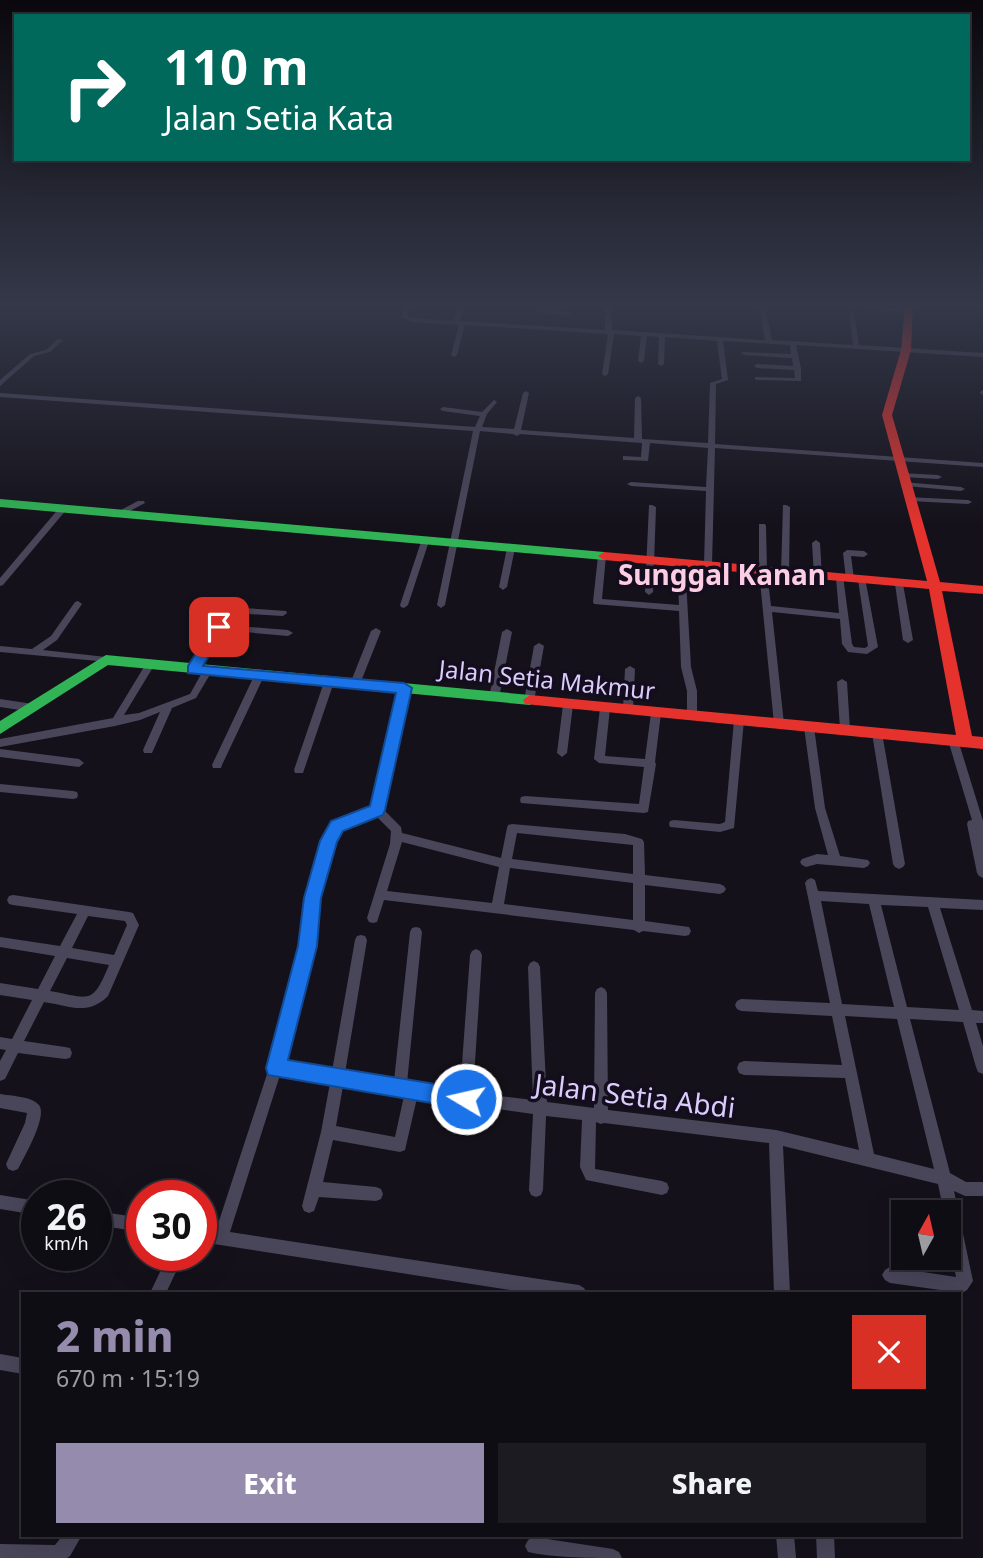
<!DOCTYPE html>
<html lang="en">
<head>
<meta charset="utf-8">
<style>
  :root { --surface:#0f0d14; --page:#1d1b22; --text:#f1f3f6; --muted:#9b9ca0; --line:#2f2d34; --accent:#958bad }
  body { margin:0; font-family:"Noto Sans",sans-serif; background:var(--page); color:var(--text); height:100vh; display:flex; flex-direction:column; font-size:26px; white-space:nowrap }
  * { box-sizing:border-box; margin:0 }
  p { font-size:23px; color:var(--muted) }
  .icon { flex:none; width:38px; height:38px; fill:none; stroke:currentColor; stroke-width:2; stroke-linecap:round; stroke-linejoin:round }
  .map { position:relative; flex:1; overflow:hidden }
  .panel { position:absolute; left:21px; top:1292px; width:940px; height:245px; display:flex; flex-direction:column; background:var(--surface); border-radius:0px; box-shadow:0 7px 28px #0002,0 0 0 2px var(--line) }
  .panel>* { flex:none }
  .guide { position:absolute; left:14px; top:14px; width:956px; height:147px; border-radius:0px; box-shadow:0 7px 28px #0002,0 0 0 2px var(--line); background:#00695c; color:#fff; overflow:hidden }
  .needle { width:46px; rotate:8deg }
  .buttons { position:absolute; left:891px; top:1200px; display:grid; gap:14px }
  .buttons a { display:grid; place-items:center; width:70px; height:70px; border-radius:0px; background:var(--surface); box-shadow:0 7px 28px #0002,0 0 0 2px var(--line); font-size:35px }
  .speed { position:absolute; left:21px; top:1180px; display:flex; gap:14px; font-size:35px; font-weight:700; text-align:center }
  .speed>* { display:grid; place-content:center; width:91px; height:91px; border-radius:50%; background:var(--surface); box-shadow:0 7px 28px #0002,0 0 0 2px var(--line); line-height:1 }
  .speed small { font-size:18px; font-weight:400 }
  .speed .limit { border:10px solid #d22; background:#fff; color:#111 }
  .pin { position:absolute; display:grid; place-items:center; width:60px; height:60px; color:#fff; margin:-30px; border-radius:14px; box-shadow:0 4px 10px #0006 }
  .me { position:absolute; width:77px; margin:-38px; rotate:279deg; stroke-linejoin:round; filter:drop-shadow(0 0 5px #0008) }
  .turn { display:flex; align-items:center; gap:24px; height:147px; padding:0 35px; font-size:32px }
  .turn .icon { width:91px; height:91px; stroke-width:2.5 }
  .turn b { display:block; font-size:49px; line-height:60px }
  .round { display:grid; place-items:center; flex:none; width:74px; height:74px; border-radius:0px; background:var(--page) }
  .overview { display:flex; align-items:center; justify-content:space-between; height:119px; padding:0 35px }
  h1 { font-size:42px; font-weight:800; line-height:52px; color:var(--accent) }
  .cta { display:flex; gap:14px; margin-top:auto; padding:14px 35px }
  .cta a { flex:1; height:80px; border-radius:0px; background:var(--accent); color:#fff; font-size:28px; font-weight:800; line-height:80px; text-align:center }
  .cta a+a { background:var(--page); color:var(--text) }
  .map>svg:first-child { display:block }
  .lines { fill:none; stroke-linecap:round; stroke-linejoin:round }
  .street { fill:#4a465a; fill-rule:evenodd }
  .fast { fill:#30b455; fill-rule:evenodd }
  .jam { fill:#e5322d; fill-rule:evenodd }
  .route { fill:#1a73e8; stroke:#114b97; stroke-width:2 }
  .labels { text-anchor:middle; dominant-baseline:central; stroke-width:7; stroke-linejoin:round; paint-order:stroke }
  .street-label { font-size:24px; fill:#dbccfc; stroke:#130d1e }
  .quarter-label { font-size:28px; font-weight:bold; fill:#fdcee3; stroke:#130d1e }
  .near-street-label { font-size:28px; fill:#dbccfc; stroke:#130d1e }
</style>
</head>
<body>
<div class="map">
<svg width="983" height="1558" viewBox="0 0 983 1558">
  <rect width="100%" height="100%" fill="#14111a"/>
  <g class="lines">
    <g class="street">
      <polygon points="405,307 411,307 407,316 413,318 454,321 457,307 463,307 460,321 605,330 605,307 611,307 612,330 765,340 759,307 765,307 772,340 853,345 849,312 854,311 859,345 983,353 983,357 796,345 801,368 801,381 757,380 755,379 755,377 795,378 794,370 757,368 754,366 757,364 793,366 792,358 744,355 741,353 742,352 791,354 790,345 723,341 728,380 716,384 715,444 983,463 983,467 715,448 712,565 708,568 704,565 706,491 631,486 627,484 631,482 706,487 708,448 650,443 648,461 626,460 623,460 623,456 641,457 642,443 520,434 517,436 513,434 480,431 445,605 441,608 437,605 473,431 0,397 0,393 475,427 480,416 443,411 440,409 443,407 482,412 494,400 497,402 487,414 482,427 514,429 523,393 526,391 529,393 521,430 634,438 635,398 638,396 641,398 642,439 708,443 710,383 722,379 717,341 665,337 664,364 661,366 658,364 659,337 647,336 644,361 641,363 638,361 641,336 614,334 608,374 605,376 602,374 608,334 465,325 457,355 454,357 451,355 459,325 412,322 401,317"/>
      <polygon points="869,307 888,307 913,311 910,313 872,309"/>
      <polygon points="541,310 568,312 571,314 568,316 539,313 539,311"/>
      <polygon points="58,339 63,340 50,352 34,356 0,386 0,380 30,354 46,350"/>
      <polygon points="983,390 983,395 981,394 980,392"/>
      <polygon points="900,473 938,475 942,477 938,479 903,477 899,475"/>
      <polygon points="903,482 961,487 965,489 961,491 906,486 902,484"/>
      <polygon points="907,497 968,500 972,502 968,504 910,501 907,501"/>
      <polygon points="138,501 144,501 145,503 122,515 116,515 115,513"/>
      <polygon points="649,505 652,505 656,507 653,592 649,595 645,592"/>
      <polygon points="783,505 786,505 790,507 789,573 785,576 781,573"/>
      <polygon points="60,507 63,507 67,509 3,585 0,586 0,578"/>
      <polygon points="759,524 765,524 766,526 767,571 771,606 839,613 836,578 837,576 843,576 852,644 854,647 865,648 868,646 858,580 859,578 865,578 878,647 867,654 848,652 842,644 840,619 772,612 784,724 779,728 774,724 759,571"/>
      <polygon points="422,539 428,539 429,541 408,605 404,608 401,607 400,605"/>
      <polygon points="816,540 820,543 822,576 818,579 814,576 812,543"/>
      <polygon points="511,545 515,548 507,587 503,590 499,587 507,548"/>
      <polygon points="847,550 864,551 868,554 864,557 851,556 854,579 850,582 846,579 843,553"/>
      <polygon points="602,553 606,556 602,599 679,605 677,563 681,560 685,563 691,667 697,691 697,716 695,719 689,719 687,716 687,691 681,667 679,611 594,604 593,602 598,556"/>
      <polygon points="899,581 903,584 913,640 908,643 903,640 895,584"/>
      <polygon points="78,601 82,604 57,640 43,650 106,657 109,658 111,660 109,662 0,652 0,646 32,649 51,636 75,602"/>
      <polygon points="230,607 286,611 287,613 283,616 233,613 226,625 288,630 293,633 288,636 222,630 196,672 190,672 188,670 227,608"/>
      <polygon points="376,628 381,631 360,684 355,687 352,686 350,684 371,631"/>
      <polygon points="507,629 512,632 499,698 494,701 489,698 502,632"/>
      <polygon points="539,643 544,646 534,701 529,705 524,701 534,646"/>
      <polygon points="150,661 155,664 124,715 139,713 190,694 204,669 210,669 212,671 196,698 172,708 152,753 144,753 143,750 160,712 140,720 115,726 0,747 0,739 113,718 147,662"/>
      <polygon points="630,666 635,669 633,710 628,714 623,710 625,669"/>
      <polygon points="259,673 264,676 222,765 221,768 213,768 212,765 254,676"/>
      <polygon points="329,679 334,682 304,770 303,773 295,773 294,770 324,682"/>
      <polygon points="842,679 847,682 850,730 845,734 840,730 837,682"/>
      <path d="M404,685l5,3 -26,121 18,18 1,6 99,25 6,-30 1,-3 4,-1 113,10 17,5 2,3 1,33 75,9 4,2 2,3 -2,3 -4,2 -75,-9v36l44,6 2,4 -2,4 -4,1 -42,-5 -4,2 -5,-3 -250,-30 -7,22 -4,1 -4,-1 -2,-4 23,-74 1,-13 -16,-16 -34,14 -7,12 -16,57 -5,48 -29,117 48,8 23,-131 2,-4 4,-1 4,1 2,4 -22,133 49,8 16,-149 2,-4 4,-1 4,1 2,4 -15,151 53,8 10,-136 2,-4 4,-2 4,2 2,4 -9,138 60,7 -5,-133 2,-4 4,-2 4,2 2,4 7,135 47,6 1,-115 2,-4 4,-2 4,2 2,4 1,117 168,20 83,20 -14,-72 -101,-3 -5,-2 -2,-5 2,-5 5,-2 98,4 -10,-49 -91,-5 -4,-2 -2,-4 2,-4 4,-2 89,4 -25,-120 2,-3 4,-2 4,2 3,11 165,9v10l-43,-2 32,102 11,1v12h-7l7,23v28l-5,-2 -2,-5 -13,-45 -53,-3 40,154 16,9h17v14h-18l-11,-5 19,90 -6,9 -5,3 -72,-10 -5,-3 -3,-5 3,-5 5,-3 66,10 -8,-40v-24h-4l-6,-29 -155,-38 7,147h-16l-5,-150 -165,-20 -3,1 -5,-2 -1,47 67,12 5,2 2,5 -2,5 -5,2 -76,-15 -6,-13 2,-47 -36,-4 -3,74 -2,5 -5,2 -5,-2 -2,-5 4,-76 -116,-16 -12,52 -5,2 -67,-12 -10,42 53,5 5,2 2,5 -2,5 -5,2 -57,-4 -5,14 -5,2 -5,-2 -2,-5 19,-74 9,-49 -50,-8 -50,157 349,53 5,3 3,5h-57l-329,-51v-14l14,2 4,-9 50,-153 32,-122 5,-48 17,-58 10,-17 39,-16 27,-119zM517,833l116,12v29l-121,-15zM402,842l97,25 -7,36 -105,-12zM510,868l123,15v37l-129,-16zM821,901l48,3 25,103 -52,-3zM881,905l47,2 31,103 -52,-3zM845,1016l52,3 37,150 -60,-15zM343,1086l61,10 -9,41 -59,-11z"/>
      <polygon points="0,699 33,704 38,708 33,712 0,707"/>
      <polygon points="568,701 573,705 567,753 562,757 557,753 563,705"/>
      <polygon points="605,704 610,708 605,756 645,759 651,713 656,709 661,713 655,762 656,764 648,812 644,813 521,803 520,800 521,797 525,796 639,804 644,767 599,763 594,759 600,708"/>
      <polygon points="739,716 744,720 734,828 720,832 670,827 669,824 670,821 674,820 720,824 725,822 734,720"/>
      <polygon points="809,723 814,727 825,808 840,856 868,860 870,863 868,866 864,868 817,864 806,867 802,865 800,862 802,859 817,854 828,855 815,808 804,727"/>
      <polygon points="877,729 882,733 905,864 903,867 899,869 895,867 893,864 872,733"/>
      <polygon points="953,736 958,740 983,821 983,878 979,876 977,873 967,824 968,821 972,820 948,740"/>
      <polygon points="0,749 79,759 84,763 79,767 0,757"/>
      <polygon points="0,784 73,791 77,792 78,795 77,798 73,799 0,792"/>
      <path d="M13,895l116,17 4,1 6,12 -31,71c-20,20 -38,10 -64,6l-20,39 41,6 5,1 2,5 -2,5 -5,1 -47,-6 -13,26 -5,2v-20l6,-11 -6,-1v-12l12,2 20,-39 -32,-5v-12l38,6 17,-33 -55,-9v-10l60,9 17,-32 -64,-9 -4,-1 -2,-4 2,-4zM88,916l37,5 2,4 -13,30 -42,-7zM67,958l42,7c-17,41 -19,33 -59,26z"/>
      <path d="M0,1094c11,2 31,2 39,11 9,11 -15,52 -21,64l-5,2 -5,-2 -2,-5 19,-41 2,-10 -27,-5z"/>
      <polygon points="0,1195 37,1201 37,1215 0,1209"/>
      <polygon points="96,1211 142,1218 142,1232 96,1225"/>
      <polygon points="168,1255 184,1255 166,1293 150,1293"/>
      <polygon points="0,1354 23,1358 23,1374 0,1370"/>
      <polygon points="63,1535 82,1535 70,1556 67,1558 0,1558 0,1544 55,1545"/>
      <polygon points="776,1535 794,1535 796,1558 778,1558"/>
      <polygon points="816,1535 834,1535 835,1558 817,1558"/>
      <path d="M534,1537l79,12 6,3 3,6c-28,0 -68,0 -94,-6l-3,-6 3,-6z"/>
    </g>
    <g class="fast">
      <polygon points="0,499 604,552 610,556 604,560 0,507"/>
      <polygon points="106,655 530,695 537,700 530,705 108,665 0,734 0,721"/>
    </g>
    <polygon class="jam" points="905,307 913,307 911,350 892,415 940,582 983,586 983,594 942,591 972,736 983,737 983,749 525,704 523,700 530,695 956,735 929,589 604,560 598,556 604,552 927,581 882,415 901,350"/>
  </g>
  <linearGradient id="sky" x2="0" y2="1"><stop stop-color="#0b090e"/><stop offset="0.58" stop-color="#343849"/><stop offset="1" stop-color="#343849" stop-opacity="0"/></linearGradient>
  <rect width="983" height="525" fill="url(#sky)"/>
  <polygon class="route" points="219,622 226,627 203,666 404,683 412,688 385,810 383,815 343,831 337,842 321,898 317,946 288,1060 466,1089 473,1092 476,1099 473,1106 466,1109 268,1075 266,1068 298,946 304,898 320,841 331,821 370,806 396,693 188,673 188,666 214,624"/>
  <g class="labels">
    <g class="street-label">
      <text transform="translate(547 679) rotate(6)">Jalan Setia Makmur</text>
    </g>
    <g class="quarter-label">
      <text x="722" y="574">Sunggal Kanan</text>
    </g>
    <g class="near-street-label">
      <text transform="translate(635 1095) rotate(7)">Jalan Setia Abdi</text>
    </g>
  </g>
</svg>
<div class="buttons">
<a><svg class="needle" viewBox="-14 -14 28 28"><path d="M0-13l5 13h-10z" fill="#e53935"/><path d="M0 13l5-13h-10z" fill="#9b9ca0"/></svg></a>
</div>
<div class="speed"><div>26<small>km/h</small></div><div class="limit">30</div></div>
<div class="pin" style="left:219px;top:627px;background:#d93025"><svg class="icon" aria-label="arrive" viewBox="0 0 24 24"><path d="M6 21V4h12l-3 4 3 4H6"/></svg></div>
<svg class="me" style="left:466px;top:1099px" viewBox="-20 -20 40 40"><circle r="17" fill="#1a73e8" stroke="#fff" stroke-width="3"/><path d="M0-11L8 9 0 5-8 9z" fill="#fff"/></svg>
<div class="guide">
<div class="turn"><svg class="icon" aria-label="right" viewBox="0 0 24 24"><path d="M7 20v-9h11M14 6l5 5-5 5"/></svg><div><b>110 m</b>Jalan Setia Kata</div></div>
</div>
<section class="panel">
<div class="overview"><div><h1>2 min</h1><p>670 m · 15:19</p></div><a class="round" style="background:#d93025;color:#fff"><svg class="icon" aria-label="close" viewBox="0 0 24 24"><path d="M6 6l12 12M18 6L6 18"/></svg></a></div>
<div class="cta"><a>Exit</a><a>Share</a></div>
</section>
</div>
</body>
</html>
